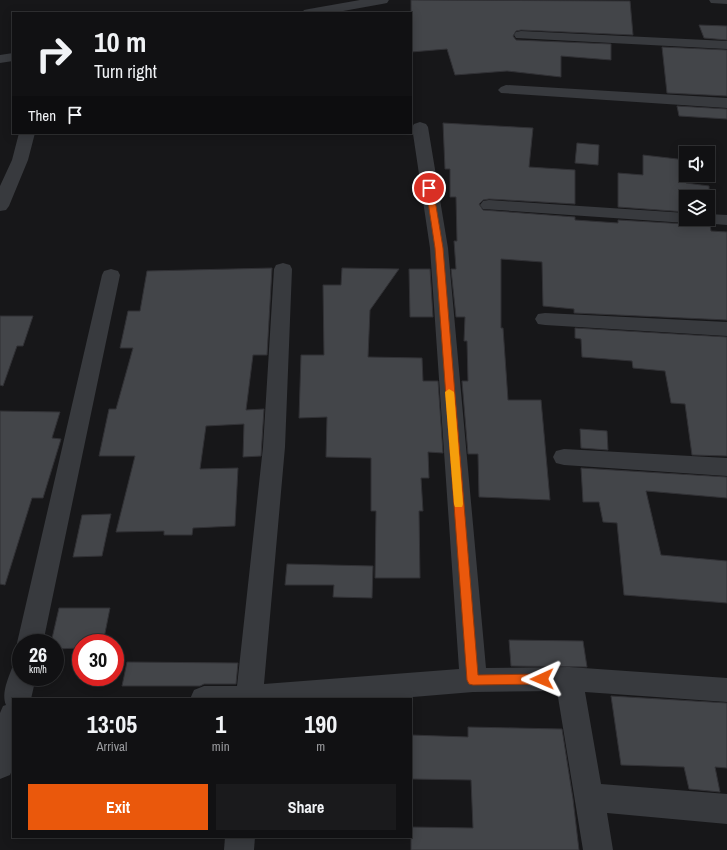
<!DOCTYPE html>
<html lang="en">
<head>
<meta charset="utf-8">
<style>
  :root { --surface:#111113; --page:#1a1a1c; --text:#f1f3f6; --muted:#9c9da0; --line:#303133; --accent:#ea580c }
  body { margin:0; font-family:"Archivo Narrow",sans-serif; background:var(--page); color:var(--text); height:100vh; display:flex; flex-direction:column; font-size:15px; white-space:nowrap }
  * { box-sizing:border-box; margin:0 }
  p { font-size:13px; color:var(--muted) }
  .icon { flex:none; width:22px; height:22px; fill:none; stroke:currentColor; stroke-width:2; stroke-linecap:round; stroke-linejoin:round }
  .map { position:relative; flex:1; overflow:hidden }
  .panel { position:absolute; left:12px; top:698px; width:400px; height:140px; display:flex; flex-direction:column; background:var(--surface); border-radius:0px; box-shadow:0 2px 10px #0003,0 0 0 1px var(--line) }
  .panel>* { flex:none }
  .hud { position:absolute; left:12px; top:12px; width:400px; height:122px; border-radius:0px; box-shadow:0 2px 10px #0003,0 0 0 1px var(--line); background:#111113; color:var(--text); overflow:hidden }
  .tools { position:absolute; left:679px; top:146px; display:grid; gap:8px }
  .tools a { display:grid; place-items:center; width:36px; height:36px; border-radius:0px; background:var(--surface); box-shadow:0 2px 10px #0003,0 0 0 1px var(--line); font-size:20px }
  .speed { position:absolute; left:12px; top:634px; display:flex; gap:8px; font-size:20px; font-weight:700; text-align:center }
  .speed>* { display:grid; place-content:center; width:52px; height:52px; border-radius:50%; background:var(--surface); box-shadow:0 2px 10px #0003,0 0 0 1px var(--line); line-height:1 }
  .speed small { font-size:10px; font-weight:400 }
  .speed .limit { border:6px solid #d22; background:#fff; color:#111 }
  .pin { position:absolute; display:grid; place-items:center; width:34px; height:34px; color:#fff; margin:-17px; border:2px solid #fff; border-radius:50%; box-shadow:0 1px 4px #0007 }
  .me { position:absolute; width:44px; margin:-22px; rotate:269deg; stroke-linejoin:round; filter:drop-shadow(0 0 3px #0008) }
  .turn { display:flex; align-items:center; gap:14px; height:84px; padding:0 16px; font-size:18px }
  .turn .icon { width:52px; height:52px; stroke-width:2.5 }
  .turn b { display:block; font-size:28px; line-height:34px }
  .then { display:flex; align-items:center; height:38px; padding:0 16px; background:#0003; gap:8px; font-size:15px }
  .eta { display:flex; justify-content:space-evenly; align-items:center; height:68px; text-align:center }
  .eta b { font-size:24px; font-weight:700; line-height:28px }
  .cta { display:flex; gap:8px; margin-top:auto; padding:8px 16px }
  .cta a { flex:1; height:46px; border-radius:0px; background:var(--accent); color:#fff; font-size:16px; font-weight:700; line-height:46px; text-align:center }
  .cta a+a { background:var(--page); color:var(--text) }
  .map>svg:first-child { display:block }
  .building { fill:#434549; stroke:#313135 }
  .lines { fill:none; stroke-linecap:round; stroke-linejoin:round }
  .minor { fill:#383a3e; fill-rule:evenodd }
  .route { fill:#ea580c; stroke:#983908 }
  .slow { fill:#f59e0b }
</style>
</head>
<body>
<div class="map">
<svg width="727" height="850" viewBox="0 0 727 850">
  <rect width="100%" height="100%" fill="#171719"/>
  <g class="building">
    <polygon points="411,0 630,1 633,35 521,30 516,31 513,36 516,40 611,44 611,60 561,56 561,77 507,71 455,75 447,49 411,52"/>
    <polygon points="699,25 727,26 727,40 704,38"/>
    <polygon points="662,47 727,50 727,96 667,93"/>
    <polygon points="677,106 727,109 727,119 679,116"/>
    <polygon points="443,123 533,128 529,167 575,170 575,204 489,199 483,200 479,204 483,210 575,217 575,220 618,223 618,220 686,224 692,223 695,219 698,219 702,224 710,225 711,231 727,232 727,320 574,313 574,309 543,306 542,262 501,259 501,328 503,328 508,400 541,400 550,500 479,497 478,454 468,454 462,381 468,381 467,341 464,341 465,317 456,317 451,269 456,269 454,241 457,241 456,197 450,197 450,169 445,169"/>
    <polygon points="577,143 599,145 598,165 575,163"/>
    <polygon points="643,155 686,160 686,183 709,186 710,213 708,213 708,197 686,197 686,212 618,207 618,173 643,175"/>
    <polygon points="272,268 267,355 253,355 246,410 264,409 261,456 243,457 244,424 206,426 200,469 238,468 235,526 193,528 192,535 164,535 164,531 116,532 135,456 99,456 109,409 116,409 133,348 120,348 128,311 140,311 147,271"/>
    <polygon points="342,268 399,269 370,310 368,357 422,358 423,381 438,381 443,453 428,452 429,478 421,478 423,511 419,511 420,578 375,578 376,511 371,511 371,458 326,457 327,417 299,418 301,355 324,355 323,285 341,285"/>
    <polygon points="409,269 430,269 433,317 410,317"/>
    <polygon points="0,316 33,316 23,346 17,346 3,386 0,385"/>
    <polygon points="575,328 727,337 727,456 692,455 685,404 671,403 665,371 633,368 632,361 582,357 581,339 575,338"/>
    <polygon points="0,411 60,412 52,438 61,439 43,498 32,498 5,585 0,584"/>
    <polygon points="580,429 607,431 608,450 581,448"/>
    <polygon points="581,468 727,477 727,498 646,491 661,555 727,561 727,603 624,595 617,523 603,522 599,502 583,502"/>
    <polygon points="111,514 102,556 73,557 82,515"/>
    <polygon points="287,564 373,566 372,598 333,597 334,585 285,585"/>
    <polygon points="59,608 110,608 103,643 81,643 81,648 55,649 55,643 51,643"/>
    <polygon points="509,640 583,641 587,667 511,666"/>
    <polygon points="127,662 238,663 236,684 204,684 200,686 122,686"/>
    <polygon points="611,696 727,703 727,768 715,767 720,792 689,789 684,767 621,765"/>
    <polygon points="468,727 562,729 573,799 579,850 411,850 411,827 473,828 471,780 411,779 411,735 468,737"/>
  </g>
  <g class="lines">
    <g class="minor">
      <polygon points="360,0 389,0 387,3 382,4 332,13 302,13 304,10 309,9"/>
      <polygon points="709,0 727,0 727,4 711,3"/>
      <polygon points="521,31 727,41 727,49 516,38 514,35 516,32"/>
      <polygon points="13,53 13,61 0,63 0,55"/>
      <polygon points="506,85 727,98 727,108 501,93 498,90 501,87"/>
      <polygon points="420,122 426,124 428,127 448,248 486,668 569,667 727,678 727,702 585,692 601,784 727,794 727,824 607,813 613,850 583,850 557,691 473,692 389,699 190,699 194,690 204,686 237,686 263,447 274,269 276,265 283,263 290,265 292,269 285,447 264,684 459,669 430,248 412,127 414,124"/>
      <polygon points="19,133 35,133 28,160 9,206 6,210 0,211 0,186 12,160"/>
      <polygon points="489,200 686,213 686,219 694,219 692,222 686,223 483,209 480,205 483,201"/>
      <polygon points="708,214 727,215 727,225 702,223 699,219 708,219"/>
      <polygon points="111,269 118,271 120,275 43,643 21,643 21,651 17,643 102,275 104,271"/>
      <polygon points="545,313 727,322 727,336 545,325 538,324 535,319 538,314"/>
      <polygon points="564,449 727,458 727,476 564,465 556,463 553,457 556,451"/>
      <path d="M21,665v12h15l-5,22h-18v69l-3,7 -10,4v-66l3,-7 3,-1c-5,-11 2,-26 6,-37z"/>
      <polygon points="225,837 255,837 254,850 224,850"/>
    </g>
  </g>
  <polygon class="route" points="427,186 429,186 433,188 443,248 478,675 542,674 546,676 547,679 546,683 542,684 473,685 469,684 467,680 435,248 426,188"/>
  <polygon class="slow" points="449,389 454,392 463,504 462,507 455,507 454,504 445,392"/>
</svg>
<div class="tools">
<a><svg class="icon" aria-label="sound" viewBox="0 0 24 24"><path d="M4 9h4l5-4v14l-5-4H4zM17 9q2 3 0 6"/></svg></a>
<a><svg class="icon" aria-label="layers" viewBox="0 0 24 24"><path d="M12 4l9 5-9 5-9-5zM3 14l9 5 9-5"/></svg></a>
</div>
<div class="speed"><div>26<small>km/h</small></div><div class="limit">30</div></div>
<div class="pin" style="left:429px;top:188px;background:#d93025"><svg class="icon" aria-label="arrive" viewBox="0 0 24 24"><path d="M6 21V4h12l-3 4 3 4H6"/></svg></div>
<svg class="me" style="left:542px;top:679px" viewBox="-20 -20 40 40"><path d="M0-17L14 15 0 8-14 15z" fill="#ea580c" stroke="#fff" stroke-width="4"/></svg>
<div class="hud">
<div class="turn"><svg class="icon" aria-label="right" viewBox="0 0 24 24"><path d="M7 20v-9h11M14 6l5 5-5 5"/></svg><div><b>10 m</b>Turn right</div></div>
<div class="then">Then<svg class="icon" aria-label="arrive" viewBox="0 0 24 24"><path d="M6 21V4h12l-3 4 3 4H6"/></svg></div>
</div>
<section class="panel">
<div class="eta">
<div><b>13:05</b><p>Arrival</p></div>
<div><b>1</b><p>min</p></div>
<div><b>190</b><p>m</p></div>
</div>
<div class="cta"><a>Exit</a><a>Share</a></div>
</section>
</div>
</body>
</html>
